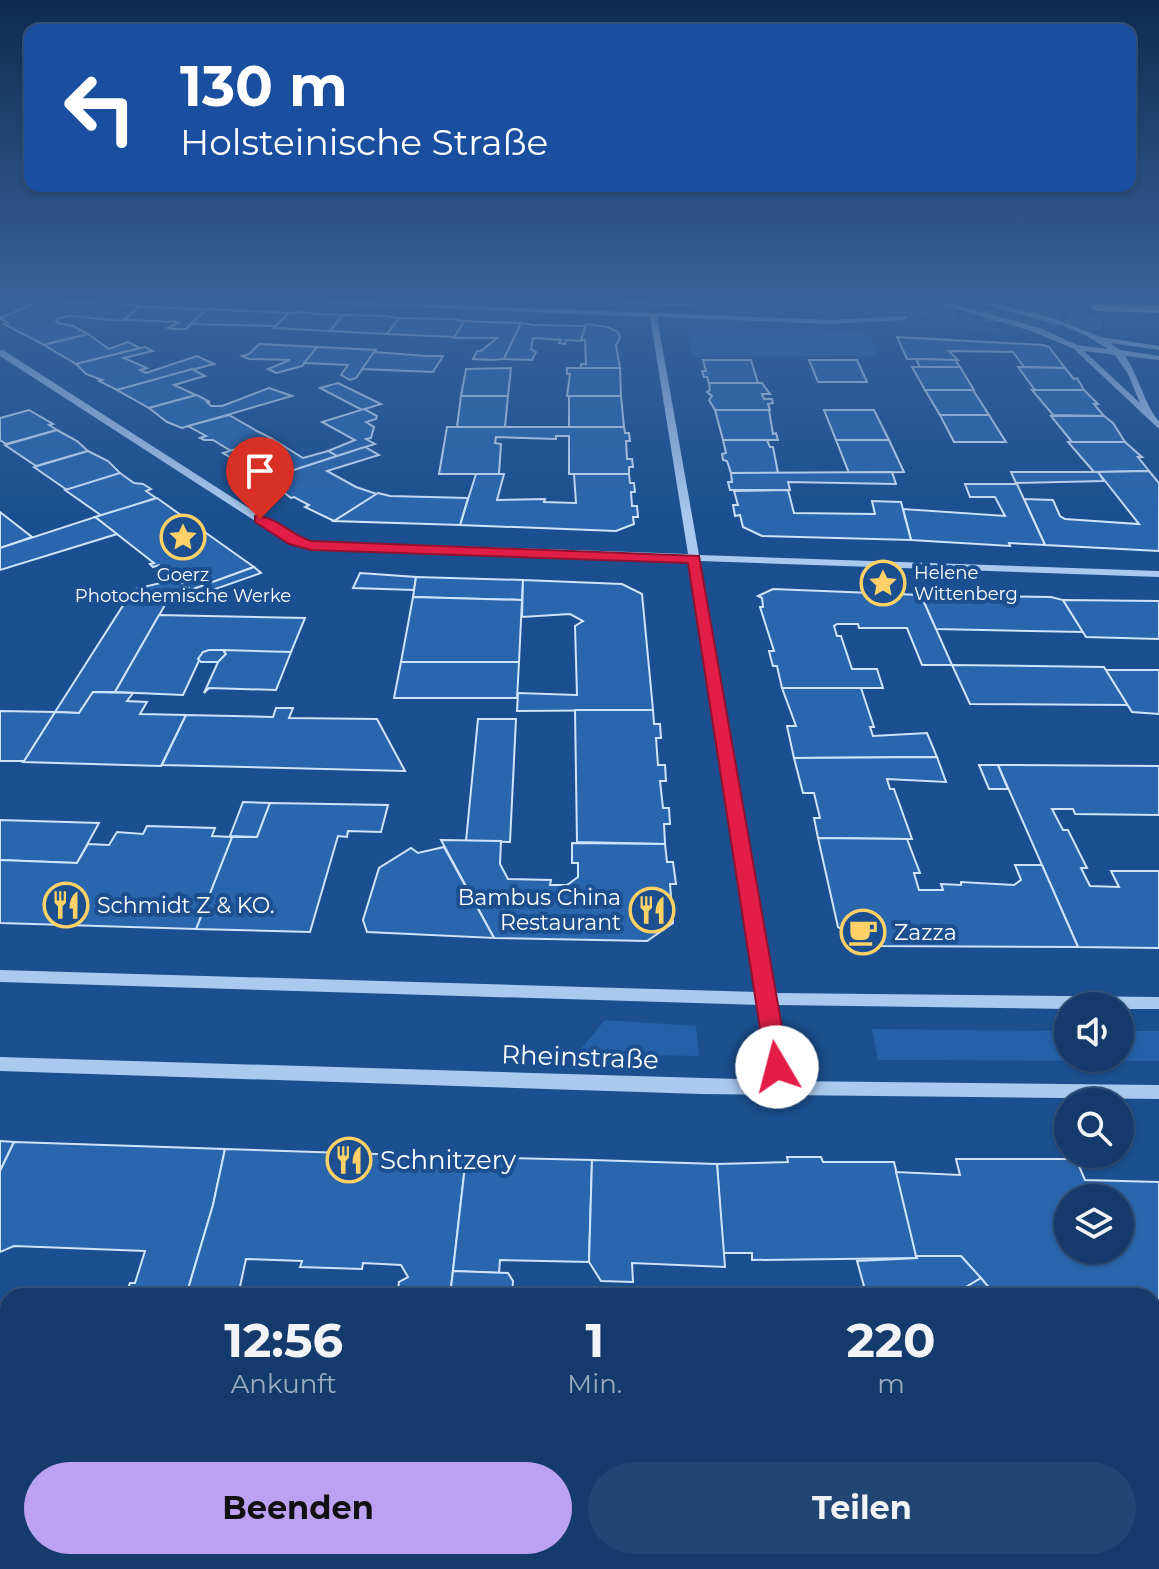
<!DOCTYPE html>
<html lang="de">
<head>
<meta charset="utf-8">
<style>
  :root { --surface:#143b6b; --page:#214673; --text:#f1f3f6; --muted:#9dadc1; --line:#33557e; --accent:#bca0f2 }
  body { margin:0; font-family:Montserrat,sans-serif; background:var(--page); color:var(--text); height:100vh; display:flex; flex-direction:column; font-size:30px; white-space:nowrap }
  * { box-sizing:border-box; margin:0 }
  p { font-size:26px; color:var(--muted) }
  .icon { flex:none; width:44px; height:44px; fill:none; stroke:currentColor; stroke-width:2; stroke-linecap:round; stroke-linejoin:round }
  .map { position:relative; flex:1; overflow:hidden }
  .sheet { position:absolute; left:0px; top:1288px; width:1160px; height:282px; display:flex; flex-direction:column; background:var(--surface); border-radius:24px 24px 0 0; box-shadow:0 2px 6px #0004,0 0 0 2px var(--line) }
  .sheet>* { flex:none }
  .top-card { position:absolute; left:24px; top:24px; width:1112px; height:168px; border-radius:16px; box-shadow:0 2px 6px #0004,0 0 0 2px var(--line); background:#1a4fa0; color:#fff; overflow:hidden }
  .fabs { position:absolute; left:1054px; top:992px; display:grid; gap:16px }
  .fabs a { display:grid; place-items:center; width:80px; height:80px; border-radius:50%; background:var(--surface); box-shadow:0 2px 6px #0004,0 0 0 2px var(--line); font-size:40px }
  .pin { position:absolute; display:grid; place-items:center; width:68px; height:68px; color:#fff; margin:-82px -34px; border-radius:50% 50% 50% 0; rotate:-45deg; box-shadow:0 0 8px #0007 }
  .pin .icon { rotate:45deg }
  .me { position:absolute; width:88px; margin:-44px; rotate:352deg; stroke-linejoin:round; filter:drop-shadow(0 0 6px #0008) }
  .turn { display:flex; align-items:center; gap:28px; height:168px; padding:0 24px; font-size:36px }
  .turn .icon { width:104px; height:104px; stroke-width:2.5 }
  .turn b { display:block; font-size:56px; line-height:68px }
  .eta { display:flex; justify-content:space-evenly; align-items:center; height:136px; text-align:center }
  .eta b { font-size:48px; font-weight:700; line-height:56px }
  .action { display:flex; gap:16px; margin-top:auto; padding:16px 24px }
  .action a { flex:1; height:92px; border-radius:48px; background:var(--accent); color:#111; font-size:32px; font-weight:700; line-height:92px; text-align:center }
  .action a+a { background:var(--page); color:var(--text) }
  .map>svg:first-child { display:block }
  .green { fill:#2461a8 }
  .building { fill:#2a66ad; stroke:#cfe3fa; stroke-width:2; fill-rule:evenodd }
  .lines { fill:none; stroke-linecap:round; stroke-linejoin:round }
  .highway-tunnel { stroke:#3d69a0; stroke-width:14; stroke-dasharray:14 7; stroke-linecap:butt }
  .minor { fill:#a9c9ee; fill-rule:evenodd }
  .highway { fill:#fff; fill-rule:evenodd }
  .route { fill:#e11d48; stroke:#92132f; stroke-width:2 }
  .labels { text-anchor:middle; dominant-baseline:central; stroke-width:8; stroke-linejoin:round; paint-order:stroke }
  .far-poi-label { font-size:18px; fill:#fff; stroke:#1b4f8f; text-anchor:start }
  .poi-label { font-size:22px; fill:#fff; stroke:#1b4f8f; text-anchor:start }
  .near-street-label { font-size:26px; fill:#fff; stroke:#1b4f8f }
  .near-poi-label { font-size:26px; fill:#fff; stroke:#1b4f8f; text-anchor:start }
</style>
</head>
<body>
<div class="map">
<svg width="1159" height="1569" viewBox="0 0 1159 1569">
  <rect width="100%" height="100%" fill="#1b4f8f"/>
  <g class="green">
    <path d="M693,297h192l1,1c-65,15 -129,13 -196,11z"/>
    <polygon points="900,301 1003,330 1007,333 931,327 931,317 905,309 863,310"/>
    <polygon points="694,326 867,332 879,356 693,357 686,327"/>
    <polygon points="605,1020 696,1026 699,1056 577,1054"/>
    <polygon points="872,1029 1068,1031 1068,1058 1120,1058 1120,1031 1159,1031 1159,1061 878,1060"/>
  </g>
  <g class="building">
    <polygon points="537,297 598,297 597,300 580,301"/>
    <polygon points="598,297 693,297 691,304 677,305 611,302 597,300"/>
    <polygon points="37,302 114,304 140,306 122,321 71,316 59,318 56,321 58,323 73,326 88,334 44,345 4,324 8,323 0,318"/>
    <polygon points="140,306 169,308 207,309 186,329 172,329 168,328 180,322 124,320"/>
    <polygon points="207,309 246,311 289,313 276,326 191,324"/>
    <polygon points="303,312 319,314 343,315 330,331 274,328 289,313"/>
    <polygon points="343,315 386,316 399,318 387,334 330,331"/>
    <polygon points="399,318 451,319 464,321 455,337 387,334"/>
    <polygon points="464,321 488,322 521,323 504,359 492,360 473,359 477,351 481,351 497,338 454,338"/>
    <polygon points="521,323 534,325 586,326 581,341 566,340 565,344 559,343 561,340 533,338 531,349 536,352 532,360 504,359"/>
    <polygon points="586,324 607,327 618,332 620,338 616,345 620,368 581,368 581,364 586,364 585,340 581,340"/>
    <polygon points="88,334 109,349 128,342 140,348 76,364 44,345"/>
    <polygon points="897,337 1043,345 1049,347 1065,368 1024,367 1013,352 949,351 958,360 907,359"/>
    <polygon points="259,344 318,347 302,366 276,373 268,369 290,360 249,359 242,356 249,354"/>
    <polygon points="145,347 153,351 124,358 147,368 140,370 146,373 197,356 214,364 117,390 99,381 102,380 86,374 76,364"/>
    <polygon points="317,347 376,350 356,378 350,380 341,375 348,365 304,363"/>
    <polygon points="374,352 427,356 443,356 433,372 362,369"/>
    <polygon points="916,359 955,360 960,367 920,367"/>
    <polygon points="703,360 751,360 758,383 709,383 707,377 704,377 702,371 706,371"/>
    <polygon points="809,360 857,360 867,382 818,382"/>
    <polygon points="912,367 960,367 974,390 925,390"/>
    <polygon points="1018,367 1065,368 1074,379 1077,378 1084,390 1035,390"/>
    <polygon points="511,368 508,396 461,396 466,369"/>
    <polygon points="567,368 620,368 621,396 567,396 570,374 567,374"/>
    <polygon points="192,369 205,376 174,385 196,395 149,408 117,390"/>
    <polygon points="338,383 381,404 362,410 320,388"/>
    <polygon points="709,383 762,383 770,394 762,394 764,399 772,399 773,403 768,404 770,410 715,410 709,400 712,396 707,392 710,390"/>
    <polygon points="269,388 292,396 182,428 167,422 149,408 197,395 210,402 207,402 211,406 222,406"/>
    <polygon points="925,390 973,390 989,415 940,415"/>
    <polygon points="1032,390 1084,390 1098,404 1094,404 1104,416 1053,415"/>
    <polygon points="461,396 508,396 505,427 457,427"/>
    <polygon points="569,396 621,396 624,427 569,427"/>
    <polygon points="364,409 377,416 376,419 366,422 374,427 371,438 366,439 375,444 337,456 328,451 355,440 322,422"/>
    <polygon points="29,410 53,424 49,425 57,430 6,444 0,440 0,418"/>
    <polygon points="715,410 769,410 773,434 776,433 778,440 723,440"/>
    <polygon points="824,410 874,410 889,440 836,440"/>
    <polygon points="229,415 257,431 271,438 231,451 213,440 204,440 200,438 206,436 188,426"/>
    <polygon points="940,415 989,415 1006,442 954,442"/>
    <polygon points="1051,416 1104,416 1113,423 1125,442 1072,442"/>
    <polygon points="447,427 624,427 625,433 629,433 630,441 626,441 627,459 632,459 633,467 629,467 629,474 569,474 569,436 556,436 556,439 496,437 495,443 501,444 499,474 439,474"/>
    <polygon points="57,430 77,441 88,451 36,466 5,445"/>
    <polygon points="271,438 303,458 328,451 337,456 266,479 248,472 242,468 246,467 223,453"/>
    <polygon points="723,440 767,440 770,447 773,447 778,473 731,473 727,461 723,460 722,454 726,453"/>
    <polygon points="836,440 889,440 904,472 849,473"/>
    <polygon points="1068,442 1125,442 1142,457 1138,457 1149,471 1094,472"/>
    <polygon points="365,447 379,455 327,471 356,487 377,494 334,521 305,507 309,505 294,497 291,498 266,479"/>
    <polygon points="88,451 108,461 120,473 67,490 34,467"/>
    <polygon points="1149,471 1159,483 1159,551 1045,545 1024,499 1053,500 1060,516 1065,519 1139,524 1098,472"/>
    <polygon points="892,472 896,484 788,482 790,490 730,490 728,482 732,482 731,473"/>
    <polygon points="1011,472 1098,472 1104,481 1016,483"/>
    <polygon points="120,473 134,483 143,484 151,489 146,491 156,498 102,516 65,490"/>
    <polygon points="476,474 504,474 497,500 545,499 544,502 576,503 574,474 629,474 630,483 634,483 635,492 631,492 632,506 637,506 638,517 633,517 634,524 616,531 460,525"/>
    <polygon points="965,484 1017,484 1045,545 1009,543 1010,546 911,540 903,509 1005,516 995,497 970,497"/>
    <polygon points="788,490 794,513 875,514 872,501 901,502 911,540 762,536 743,527 740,515 735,516 733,505 738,505 734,491"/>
    <polygon points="378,493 390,496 468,498 460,525 334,521"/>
    <polygon points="157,498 199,528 254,567 191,590 159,565 153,567 150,564 154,563 95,517"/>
    <polygon points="0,512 32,537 0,548"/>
    <polygon points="95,517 117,534 0,570 0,548"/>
    <polygon points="254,567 261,573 204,593 196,588"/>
    <polygon points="360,573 416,577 414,590 353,588"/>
    <polygon points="416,577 523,580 522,600 413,597"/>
    <polygon points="177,579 191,590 169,598 115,692 93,692 79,713 55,712 124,604 137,591 135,589"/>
    <polygon points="523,580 622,584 642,594 653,710 517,711 518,693 577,695 575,626 583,621 570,614 522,617"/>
    <polygon points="773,589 921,595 952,665 922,665 907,628 859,628 858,624 837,624 834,626 837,636 841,636 852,669 877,669 883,688 782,688 777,666 773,666 771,659 769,651 774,651 760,607 763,607 762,598 758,596"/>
    <polygon points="921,595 1051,597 1063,600 1083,632 936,629"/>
    <polygon points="413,597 522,600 519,662 401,662"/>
    <polygon points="1063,600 1159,601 1159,639 1086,637"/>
    <polygon points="159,615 305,618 291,652 203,652 183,695 115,692"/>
    <polygon points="209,650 223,650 226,654 218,662 201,662 198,659 203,652"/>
    <polygon points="223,650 291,652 276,690 209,688 204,693 218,662 226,654"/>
    <polygon points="401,662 519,662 517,698 394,698"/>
    <polygon points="952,665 1104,667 1128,705 970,704"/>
    <polygon points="1106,670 1159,670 1159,714 1132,712"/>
    <polygon points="782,688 861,688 874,727 870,727 873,736 927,733 937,757 794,758 787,726 796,726"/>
    <polygon points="93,692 133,693 127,701 147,702 140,714 186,715 161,766 23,762 55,712 79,713"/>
    <polygon points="276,708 293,708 289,718 377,719 405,771 162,765 186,715 273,717"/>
    <polygon points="575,710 653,710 654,724 660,724 661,738 656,738 658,765 665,765 666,781 660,781 663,808 669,808 670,824 664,824 665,844 577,842"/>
    <polygon points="0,711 55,712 24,761 0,761"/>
    <polygon points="478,719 516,719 510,842 466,841"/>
    <polygon points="937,757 946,782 887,779 890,789 894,789 912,839 818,838 814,818 820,818 814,793 803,793 794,758"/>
    <polygon points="979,765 998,765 1008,789 989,789"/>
    <polygon points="998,765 1159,766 1159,815 1075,814 1073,809 1052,809 1063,830 1068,830 1087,868 1081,868 1090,886 1119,887 1111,871 1159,871 1159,948 1078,947"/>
    <polygon points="243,802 270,803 257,837 230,836"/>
    <polygon points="270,803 388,805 381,832 348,831 347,837 338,836 310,932 196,929 232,837 257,837"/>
    <polygon points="0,820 99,823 77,863 0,860"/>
    <polygon points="147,826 215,828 212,836 232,837 196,929 0,923 0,860 77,863 88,844 109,845 117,832 143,834"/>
    <polygon points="818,838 907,839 920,873 914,873 919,890 943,890 941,884 961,885 961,882 1014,885 1021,880 1015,865 1042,865 1078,947 870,946 838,927"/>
    <polygon points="441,840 501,841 500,864 508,879 551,880 550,885 567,885 578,877 578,863 572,863 572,843 665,844 667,862 673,862 676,884 670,884 673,923 647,941 494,938"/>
    <polygon points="444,847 494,938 367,932 363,920 379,868 411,848 418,853"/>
    <polygon points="0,1141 14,1142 0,1171"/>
    <polygon points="14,1142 225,1149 213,1205 186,1296 125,1296 130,1283 135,1283 145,1251 14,1246 0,1252 0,1171"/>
    <polygon points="225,1149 466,1157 450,1296 397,1296 399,1282 408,1277 401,1265 363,1263 362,1269 300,1267 302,1261 246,1259 239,1291 256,1291 254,1296 186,1296 213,1205"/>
    <polygon points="466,1157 592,1160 589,1262 500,1260 499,1273 453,1271"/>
    <polygon points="787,1157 821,1157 823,1162 894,1162 917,1258 752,1260 752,1253 723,1253 717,1164 788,1162"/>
    <path d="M956,1159h120l9,21 74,2v198l-7,5v-89h-156l-35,-40h-45l-20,-84 64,3zM1068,1198h52v52h-52z"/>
    <polygon points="592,1160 717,1164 725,1267 632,1263 633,1282 601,1281 589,1262"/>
    <polygon points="916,1256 961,1256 981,1278 951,1296 845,1296 864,1286 857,1261 917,1258"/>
    <polygon points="453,1271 508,1273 513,1281 512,1296 450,1296"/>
    <polygon points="981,1278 996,1296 951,1296"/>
    <polygon points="165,1562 225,1562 227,1569 153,1569"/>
    <polygon points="468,1562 535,1562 538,1569 471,1569"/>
    <polygon points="535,1562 718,1562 723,1569 538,1569"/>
    <polygon points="718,1562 838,1562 827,1569 723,1569"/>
  </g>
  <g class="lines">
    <polyline class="highway-tunnel" points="795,297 952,313 1106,323"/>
    <g class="minor">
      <polygon points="207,297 253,297 830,320 907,316 908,318 904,320 830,324 657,317 699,555 1159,571 1159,577 700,561 775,993 1159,997 1159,1009 1120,1009 1120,1006 1068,1006 1068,1009 777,1005 789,1081 1159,1085 1159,1099 701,1094 0,1071 0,1057 771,1080 760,1005 0,982 0,970 758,992 689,561 301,546 286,541 0,356 0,350 3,350 294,537 306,541 688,554 650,317 211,299"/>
      <path d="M917,297h10l113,31 37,17 31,4 -23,-14 -21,-9 -109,-29h11l80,19 55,21 58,9v4l-49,-7 10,7 39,6v4l-34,-4c13,18 21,52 34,65v8l-85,-80 -40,-17zM1084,351l31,4 13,19 12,29z"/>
      <polygon points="1159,1508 1159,1535 1152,1538 1152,1511"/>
      <polygon points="1086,1562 1117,1562 1115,1569 1084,1569"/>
    </g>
    <polygon class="highway" points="1092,304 1159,305 1159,313 1096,311 1090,307"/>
  </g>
  <linearGradient id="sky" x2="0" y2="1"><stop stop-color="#0f2b4f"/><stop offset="0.58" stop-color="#39639b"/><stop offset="1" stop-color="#39639b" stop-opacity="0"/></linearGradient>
  <rect width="1159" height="516" fill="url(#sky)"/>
  <path class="route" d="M255,516c19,-1 38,20 56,25l388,15 90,511 -4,6 -8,3 -8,-3 -3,-6 -78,-504 -377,-13 -22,-6 -34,-22z"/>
  <defs>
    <g id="sight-ring" transform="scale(2.3)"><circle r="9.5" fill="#1b4f8f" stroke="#ffd166" stroke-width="1.5"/><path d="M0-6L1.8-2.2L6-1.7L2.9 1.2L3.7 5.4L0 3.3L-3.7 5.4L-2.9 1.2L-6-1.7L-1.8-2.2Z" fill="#ffd166"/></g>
    <g id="restaurant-ring" transform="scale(2.3)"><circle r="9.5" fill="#1b4f8f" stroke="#ffd166" stroke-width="1.5"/><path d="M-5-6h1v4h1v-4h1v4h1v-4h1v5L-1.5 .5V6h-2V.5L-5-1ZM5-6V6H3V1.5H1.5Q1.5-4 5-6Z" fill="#ffd166"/></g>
    <g id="cafe-ring" transform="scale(2.3)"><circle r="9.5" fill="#1b4f8f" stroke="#ffd166" stroke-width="1.5"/><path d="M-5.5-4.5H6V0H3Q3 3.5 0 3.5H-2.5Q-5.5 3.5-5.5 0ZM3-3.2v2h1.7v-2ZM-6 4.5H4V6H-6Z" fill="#ffd166"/></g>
  </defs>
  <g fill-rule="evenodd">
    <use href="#sight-ring" x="183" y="537"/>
    <use href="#sight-ring" x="883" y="583"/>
    <use href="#restaurant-ring" x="66" y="905"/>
    <use href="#restaurant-ring" x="652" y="910"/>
    <use href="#cafe-ring" x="863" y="932"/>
    <use href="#restaurant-ring" x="349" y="1160"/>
  </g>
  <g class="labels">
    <g class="far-poi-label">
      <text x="914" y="573">Helene<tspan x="914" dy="21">Wittenberg</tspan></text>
      <text x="183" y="575" text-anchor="middle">Goerz<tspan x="183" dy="21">Photochemische Werke</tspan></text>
    </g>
    <g class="poi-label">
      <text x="621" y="897" text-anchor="end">Bambus China<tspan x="621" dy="25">Restaurant</tspan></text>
      <text x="97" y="905">Schmidt Z &amp; KO.</text>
      <text x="894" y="932">Zazza</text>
    </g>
    <g class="near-street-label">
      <text transform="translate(580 1057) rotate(2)">Rheinstraße</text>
    </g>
    <g class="near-poi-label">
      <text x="380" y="1160">Schnitzery</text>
    </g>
  </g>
</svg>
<div class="fabs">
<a><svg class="icon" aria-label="sound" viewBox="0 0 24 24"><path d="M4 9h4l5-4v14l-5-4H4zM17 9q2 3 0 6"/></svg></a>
<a><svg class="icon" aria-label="search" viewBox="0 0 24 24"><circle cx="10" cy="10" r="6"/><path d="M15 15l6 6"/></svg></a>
<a><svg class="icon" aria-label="layers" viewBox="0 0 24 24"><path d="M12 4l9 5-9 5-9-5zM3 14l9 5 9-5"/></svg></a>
</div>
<div class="pin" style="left:260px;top:519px;background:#d93025"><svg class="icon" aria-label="arrive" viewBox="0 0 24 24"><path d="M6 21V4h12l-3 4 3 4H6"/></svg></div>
<svg class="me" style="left:777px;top:1067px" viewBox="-20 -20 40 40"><circle r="19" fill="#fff"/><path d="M0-13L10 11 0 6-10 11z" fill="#e11d48"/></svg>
<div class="top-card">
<div class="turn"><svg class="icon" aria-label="left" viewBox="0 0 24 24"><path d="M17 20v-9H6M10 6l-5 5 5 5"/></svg><div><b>130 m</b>Holsteinische Straße</div></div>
</div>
<section class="sheet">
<div class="eta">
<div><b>12:56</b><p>Ankunft</p></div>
<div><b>1</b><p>Min.</p></div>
<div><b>220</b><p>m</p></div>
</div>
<div class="action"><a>Beenden</a><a>Teilen</a></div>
</section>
</div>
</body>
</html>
